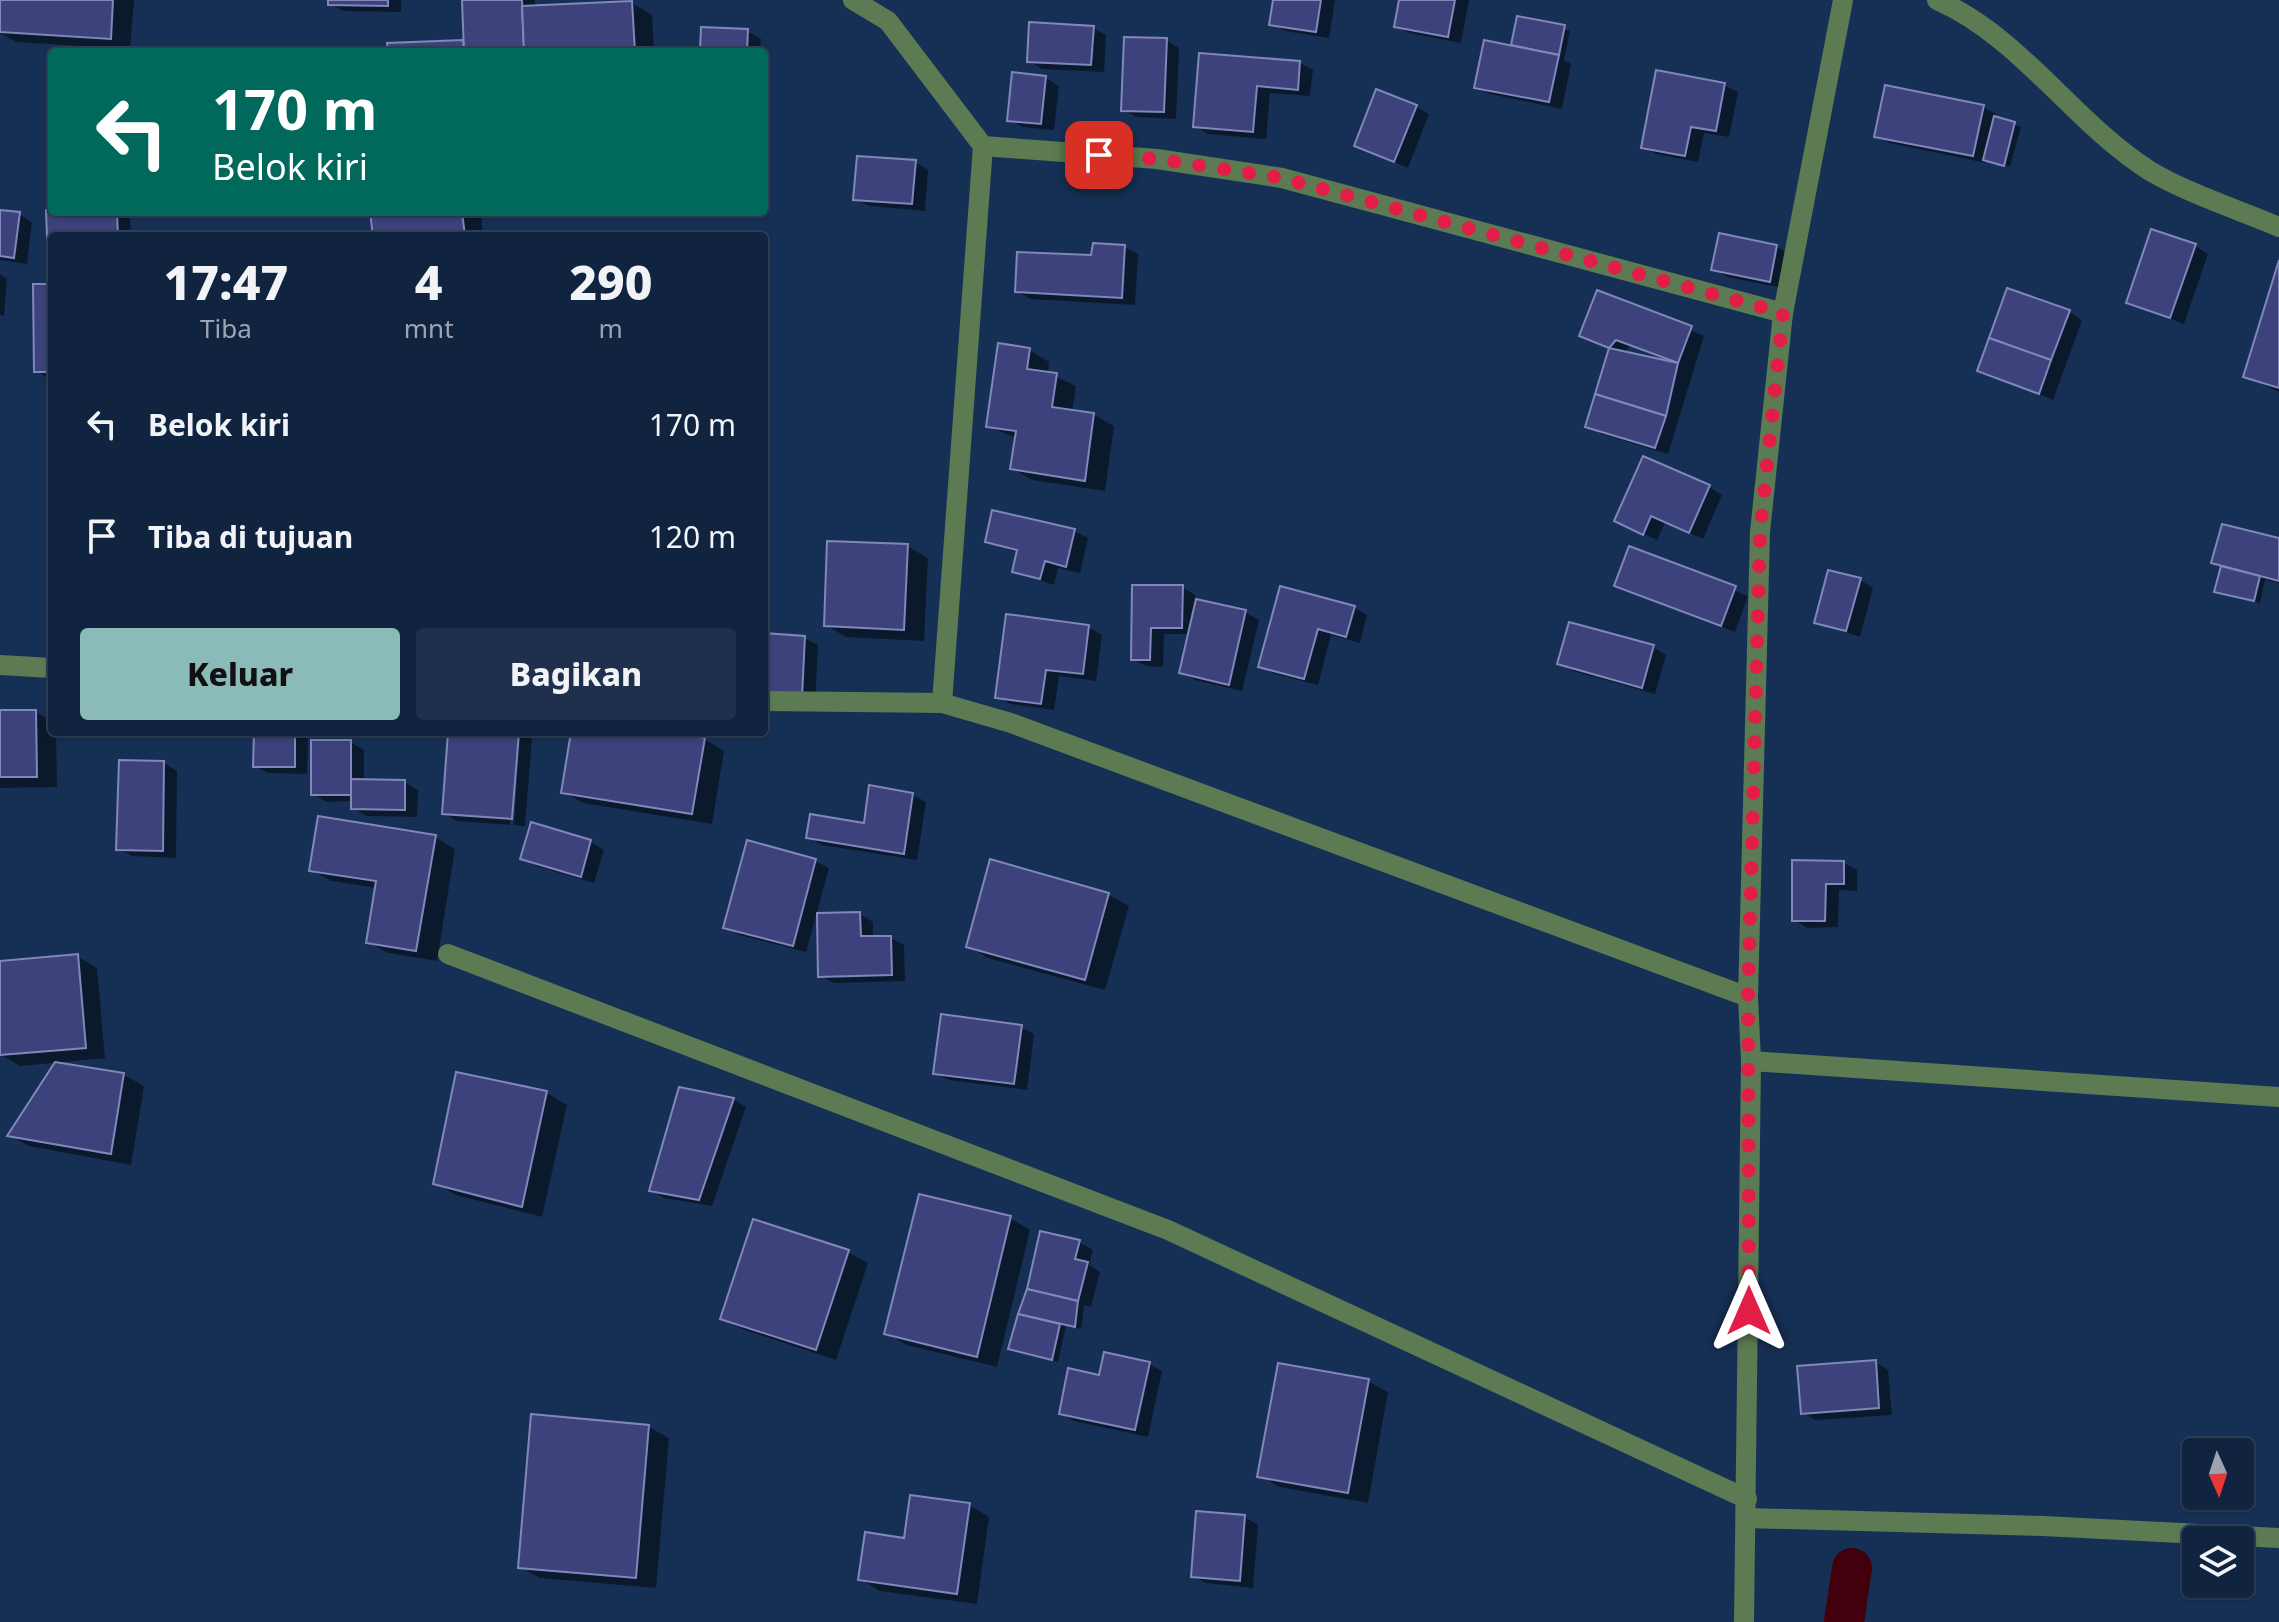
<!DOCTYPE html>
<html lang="id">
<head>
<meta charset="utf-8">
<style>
  :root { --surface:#102440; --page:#1e304b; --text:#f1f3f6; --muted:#9ca4b1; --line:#304159; --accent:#8bbbb9 }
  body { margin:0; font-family:"Noto Sans",sans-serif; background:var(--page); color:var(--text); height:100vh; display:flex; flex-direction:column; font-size:30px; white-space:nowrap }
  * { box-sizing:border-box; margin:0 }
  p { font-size:26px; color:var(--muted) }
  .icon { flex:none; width:44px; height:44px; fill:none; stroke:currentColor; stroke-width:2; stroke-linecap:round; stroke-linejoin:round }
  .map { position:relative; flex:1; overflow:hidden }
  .sheet { position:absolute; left:48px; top:232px; width:720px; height:504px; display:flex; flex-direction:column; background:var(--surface); border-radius:8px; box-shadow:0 2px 6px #0004,0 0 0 2px var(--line) }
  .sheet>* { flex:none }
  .top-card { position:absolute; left:48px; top:48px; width:720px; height:168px; border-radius:8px; box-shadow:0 2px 6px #0004,0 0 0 2px var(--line); background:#00695c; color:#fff; overflow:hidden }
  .needle { width:52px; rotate:177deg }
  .controls { position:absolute; left:2182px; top:1438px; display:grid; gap:16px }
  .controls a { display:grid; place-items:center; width:72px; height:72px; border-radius:8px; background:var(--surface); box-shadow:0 2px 6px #0004,0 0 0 2px var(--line); font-size:40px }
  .pin { position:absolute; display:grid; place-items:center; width:68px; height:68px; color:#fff; margin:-34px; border-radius:16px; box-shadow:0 4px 12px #0006 }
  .me { position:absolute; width:88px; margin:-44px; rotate:0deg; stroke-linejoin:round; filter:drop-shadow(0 0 6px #0008) }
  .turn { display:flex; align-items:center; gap:28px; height:168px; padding:0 32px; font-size:36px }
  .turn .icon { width:104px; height:104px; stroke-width:2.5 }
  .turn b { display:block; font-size:56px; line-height:68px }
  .eta { display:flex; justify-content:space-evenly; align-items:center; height:136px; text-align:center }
  .eta b { font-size:48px; font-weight:800; line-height:56px }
  .action { display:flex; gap:16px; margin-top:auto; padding:16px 32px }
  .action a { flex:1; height:92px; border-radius:8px; background:var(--accent); color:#111; font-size:32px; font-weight:800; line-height:92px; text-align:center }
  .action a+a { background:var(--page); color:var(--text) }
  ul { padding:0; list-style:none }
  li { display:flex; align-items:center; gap:24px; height:112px; padding:0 32px }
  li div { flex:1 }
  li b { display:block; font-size:30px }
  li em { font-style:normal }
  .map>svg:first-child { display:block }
  .shadow { fill:#0007; fill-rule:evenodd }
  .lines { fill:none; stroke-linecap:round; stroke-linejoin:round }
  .canal { stroke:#41000c; stroke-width:40 }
  .building { fill:#3d427c; stroke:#8187b9; stroke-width:2 }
  .minor { stroke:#5c7b52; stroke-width:20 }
  .route { stroke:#e11d48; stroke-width:14; stroke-dasharray:0 25.2 }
</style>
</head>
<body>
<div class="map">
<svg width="2279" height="1622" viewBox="0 0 2279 1622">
  <rect width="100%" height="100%" fill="#163055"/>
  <g class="shadow">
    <polygon points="0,0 134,0 130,49 16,42 0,33"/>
    <polygon points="330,0 401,0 401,12 343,11 330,4"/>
    <polygon points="464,0 535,0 535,7 632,3 652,15 654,52 390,52 389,45 465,42"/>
    <polygon points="1275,0 1335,0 1329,38 1285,31 1272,24"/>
    <polygon points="1401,0 1469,0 1461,43 1409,33 1396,26"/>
    <polygon points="1519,18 1570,31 1564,60 1571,64 1562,109 1490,94 1476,87 1513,48"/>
    <polygon points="1093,28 1106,35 1104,72 1042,69 1029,61"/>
    <polygon points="747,31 761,39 760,52 702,52"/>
    <polygon points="1166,40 1179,48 1176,119 1136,117 1123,110"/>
    <polygon points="1201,55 1300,63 1313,70 1310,96 1270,93 1266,139 1208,134 1195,126"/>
    <polygon points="1046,78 1059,86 1054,130 1022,127 1009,119"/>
    <polygon points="1724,85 1738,92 1729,137 1704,133 1698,162 1656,154 1643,147"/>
    <polygon points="1416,107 1429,114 1408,168 1356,145"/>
    <polygon points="1983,107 1996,114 1995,118 2021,127 2010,167 1987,160 1986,163 1890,143 1877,136"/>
    <polygon points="915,162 928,170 925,211 869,206 855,199"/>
    <polygon points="0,212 19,214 32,222 27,264 0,260"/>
    <polygon points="48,212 121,212 130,217 131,236 52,236 52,263"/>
    <polygon points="372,212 481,212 483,236 375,236"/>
    <polygon points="2195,246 2208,254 2184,324 2128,302"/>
    <polygon points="1124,247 1138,254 1135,305 1030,299 1017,291"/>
    <polygon points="1777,247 1790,254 1783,288 1727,277 1714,269"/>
    <polygon points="2279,267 2279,392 2246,376"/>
    <polygon points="0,274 7,279 4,316 0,315"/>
    <polygon points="52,286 52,378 49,378 36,371"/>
    <path d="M1598,292l106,44 -36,118 -67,-20 -13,-8 23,-77 -29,-13zM1630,346l39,14 -1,3 -44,-10z"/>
    <polygon points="2069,312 2082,320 2053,400 1980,370"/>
    <polygon points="1029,350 1049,362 1048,373 1076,386 1072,412 1094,415 1114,426 1105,491 1032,480 1012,468 1016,438 988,426"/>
    <polygon points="1709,487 1722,495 1703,539 1665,522 1657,540 1616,521"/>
    <polygon points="1074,531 1088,538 1080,573 1058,568 1054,585 1014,571 1019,553 987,541"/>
    <polygon points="2279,540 2279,583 2265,580 2260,603 2217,591 2222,568 2213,562"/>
    <polygon points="907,546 928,558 924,641 846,637 826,625"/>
    <polygon points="1631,549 1748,596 1735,632 1616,585"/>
    <polygon points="1860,580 1873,588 1860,637 1816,622"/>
    <polygon points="1134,587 1182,587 1195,595 1195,601 1245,612 1259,620 1242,691 1195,680 1181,672 1190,634 1164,634 1163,667 1146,666 1133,659"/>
    <polygon points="1281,588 1354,607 1367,615 1360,643 1331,635 1318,685 1274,674 1260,666"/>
    <polygon points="1088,627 1102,635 1096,681 1059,676 1054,710 1010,704 997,696"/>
    <polygon points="764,635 804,638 818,645 815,703 764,700"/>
    <polygon points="1653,647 1666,655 1655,694 1573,671 1559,663"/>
    <polygon points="0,712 36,712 52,721 52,732 56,732 57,787 0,788"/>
    <polygon points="256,732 308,732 307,774 268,773 255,766"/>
    <polygon points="450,732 523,732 532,737 525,826 514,825 520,733 516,733 510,825 457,821 444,813"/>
    <polygon points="573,732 656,732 704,739 724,751 712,824 583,803 563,792"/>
    <polygon points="350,742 364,750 364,781 404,782 418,790 417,817 366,816 353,808 353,801 327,802 313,794"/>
    <polygon points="164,763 177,771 176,858 132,856 118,849"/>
    <polygon points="913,795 926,802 917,860 822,845 808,837 865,825"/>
    <polygon points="532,825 591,842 604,850 594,883 536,866 522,858"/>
    <polygon points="435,837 455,849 437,961 388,953 368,942 377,888 331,881 311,870"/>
    <polygon points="815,861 829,868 806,952 739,935 726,927"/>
    <polygon points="992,862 1109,895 1129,906 1105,990 988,958 968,946"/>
    <polygon points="1844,863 1857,870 1857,891 1839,890 1838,927 1807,928 1794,920"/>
    <polygon points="860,914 873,922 873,938 891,938 904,945 905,981 834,983 820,976"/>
    <polygon points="77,956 97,968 105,1058 20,1066 0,1054 0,963"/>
    <polygon points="1021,1027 1034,1034 1027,1090 949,1080 935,1073"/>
    <polygon points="458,1074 547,1093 567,1105 542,1217 456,1195 435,1183"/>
    <polygon points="124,1075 144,1086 131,1165 29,1146 9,1135"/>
    <polygon points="733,1099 746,1107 712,1206 664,1198 651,1190"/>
    <polygon points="1010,1218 1030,1230 997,1367 907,1345 886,1333"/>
    <polygon points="1079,1242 1093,1250 1089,1265 1100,1272 1091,1307 1084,1305 1081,1329 1066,1326 1058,1362 1011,1348 1029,1289"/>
    <polygon points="848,1252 868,1263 836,1360 742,1329 722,1318"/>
    <polygon points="1875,1362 1888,1370 1892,1415 1816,1420 1803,1413"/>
    <polygon points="1149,1364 1162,1371 1148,1437 1074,1421 1061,1413 1101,1378"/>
    <polygon points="1368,1381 1388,1392 1368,1503 1280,1487 1260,1476"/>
    <polygon points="649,1427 669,1438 656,1588 540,1578 520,1567"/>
    <polygon points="969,1505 989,1517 977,1604 880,1591 860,1579 905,1540"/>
    <polygon points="1245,1517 1258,1525 1253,1588 1206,1583 1193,1576"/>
  </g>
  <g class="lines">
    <polyline class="canal" points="1844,1622 1852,1568"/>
  </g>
  <g class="building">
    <polygon points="0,0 113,0 111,39 0,32"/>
    <polygon points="328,0 388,0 388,6 328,5"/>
    <polygon points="462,0 522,0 524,52 464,52"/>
    <polygon points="1273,0 1321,0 1316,32 1269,25"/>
    <polygon points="1399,0 1455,0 1448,37 1394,27"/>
    <polygon points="632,1 635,52 524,52 522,6"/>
    <polygon points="1517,16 1565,25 1559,55 1511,45"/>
    <polygon points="1029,22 1094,26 1091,65 1027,62"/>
    <polygon points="701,27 748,29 747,52 700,52"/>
    <polygon points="1124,37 1167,38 1164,112 1121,111"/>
    <polygon points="463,40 464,52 388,52 387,43"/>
    <polygon points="1484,40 1559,55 1549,102 1474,88"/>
    <polygon points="1199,53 1300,61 1298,90 1257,86 1253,132 1193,127"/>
    <polygon points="1656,70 1725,83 1716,131 1691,127 1685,156 1641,148"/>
    <polygon points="1012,72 1046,76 1041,124 1007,121"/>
    <polygon points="1885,85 1984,105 1973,156 1874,137"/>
    <polygon points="1376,89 1417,105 1394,162 1354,146"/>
    <polygon points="1994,116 2015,122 2004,166 1983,160"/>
    <polygon points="857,156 916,160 912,204 853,200"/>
    <polygon points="0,210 20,212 14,258 0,256"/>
    <polygon points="46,210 117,212 118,236 52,236 52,263 48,264"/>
    <polygon points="370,212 462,212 465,236 373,236"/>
    <polygon points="2151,229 2196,244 2170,318 2126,303"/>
    <polygon points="1719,233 1777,245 1770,282 1711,270"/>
    <polygon points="1093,243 1125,245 1122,298 1015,292 1017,252 1091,255"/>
    <polygon points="2279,260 2279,388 2243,377"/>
    <polygon points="33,284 52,284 52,372 34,372"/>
    <polygon points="2007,288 2070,310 2051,360 1989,338"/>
    <polygon points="1597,290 1692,326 1678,363 1616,340 1609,348 1579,336"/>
    <polygon points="1989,338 2051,360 2039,394 1977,371"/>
    <polygon points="998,343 1030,348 1027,369 1057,373 1052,407 1094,413 1085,481 1010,469 1016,431 986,427"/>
    <polygon points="1609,348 1678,363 1666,416 1595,394"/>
    <polygon points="1595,394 1666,416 1655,448 1585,427"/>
    <polygon points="1643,456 1710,485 1689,533 1651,516 1643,535 1614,521"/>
    <polygon points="992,510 1075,529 1066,567 1045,561 1040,579 1012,572 1017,550 985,542"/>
    <polygon points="2222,524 2279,538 2279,581 2211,563"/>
    <polygon points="827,541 908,544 904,630 824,626"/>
    <polygon points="1629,546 1736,586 1721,626 1614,586"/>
    <polygon points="2221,566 2260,576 2254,601 2214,592"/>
    <polygon points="1828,570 1861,578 1846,631 1814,623"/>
    <polygon points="1132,585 1183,585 1182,628 1151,628 1150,660 1131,660"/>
    <polygon points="1280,586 1355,606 1346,637 1318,629 1304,679 1258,667"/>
    <polygon points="1196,599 1246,610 1229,685 1179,673"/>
    <polygon points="1006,614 1089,625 1083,674 1046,670 1041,704 995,698"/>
    <polygon points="1569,622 1654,645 1642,688 1557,664"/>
    <polygon points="764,633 805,636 802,697 764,695"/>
    <polygon points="0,710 36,710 37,777 0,777"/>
    <polygon points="254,732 295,732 295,767 253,767"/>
    <polygon points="448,732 519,732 512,819 442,814"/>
    <polygon points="571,732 669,732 705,738 692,814 561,793"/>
    <rect x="311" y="740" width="40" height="55"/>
    <polygon points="119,760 164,761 163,851 116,850"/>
    <polygon points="351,779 405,780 405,810 351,809"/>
    <polygon points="869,785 913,793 904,854 806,838 810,814 864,823"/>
    <polygon points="318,816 436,835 416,951 366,943 376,881 309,871"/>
    <polygon points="531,822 591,840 581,877 520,859"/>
    <polygon points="747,840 816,859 793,946 723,928"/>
    <polygon points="990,859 1109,893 1085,980 966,947"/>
    <polygon points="1792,860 1844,861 1844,884 1826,884 1825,921 1792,921"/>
    <polygon points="860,912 861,936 891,936 892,975 818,977 817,913"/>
    <polygon points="78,954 86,1048 0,1055 0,961"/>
    <polygon points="941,1014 1022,1025 1014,1084 933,1074"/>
    <polygon points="55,1062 124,1073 111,1154 7,1136"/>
    <polygon points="456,1072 547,1091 522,1207 433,1184"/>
    <polygon points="679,1087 734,1098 699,1200 649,1191"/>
    <polygon points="919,1194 1011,1216 977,1357 884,1334"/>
    <polygon points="753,1219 849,1250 816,1350 720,1319"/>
    <polygon points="1040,1231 1080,1240 1075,1259 1088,1262 1078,1301 1027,1289"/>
    <polygon points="1027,1289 1078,1301 1075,1327 1018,1314"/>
    <polygon points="1018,1314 1060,1324 1052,1360 1008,1349"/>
    <polygon points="1104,1352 1150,1362 1135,1430 1059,1414 1068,1368 1099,1375"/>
    <polygon points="1876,1360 1879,1408 1801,1414 1797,1366"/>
    <polygon points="1278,1363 1369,1379 1348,1493 1257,1477"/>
    <polygon points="531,1414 649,1425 636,1578 518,1568"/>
    <polygon points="910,1495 970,1503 957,1594 858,1580 865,1532 904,1538"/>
    <polygon points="1196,1511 1245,1515 1240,1581 1191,1577"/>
  </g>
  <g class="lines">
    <g class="minor">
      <polyline points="853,0 888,21 983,146 942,703"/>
      <path d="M1937,0c83,36 137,123 213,171 37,22 89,39 129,56"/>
      <polyline points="983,146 1157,159 1282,178 1783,313"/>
      <polyline points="0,665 52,668"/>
      <polyline points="764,701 942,703 1011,723 1748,997"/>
      <polyline points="448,954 1168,1230 1747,1499"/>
      <polyline points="1751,1061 2279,1097"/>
      <polyline points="1746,1518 2043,1526 2279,1538"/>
      <polyline points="1744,1622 1751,1061 1748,997 1760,532 1783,313 1843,0"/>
    </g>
  </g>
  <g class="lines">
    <polyline class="route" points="1099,155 1157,159 1282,178 1783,313 1760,532 1748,997 1749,1311"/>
  </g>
</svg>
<div class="controls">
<a><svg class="needle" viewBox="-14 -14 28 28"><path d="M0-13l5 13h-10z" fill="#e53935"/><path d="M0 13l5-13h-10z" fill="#9ca4b1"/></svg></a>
<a><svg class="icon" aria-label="layers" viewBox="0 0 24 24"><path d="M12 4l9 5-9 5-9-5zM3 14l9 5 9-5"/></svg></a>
</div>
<div class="pin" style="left:1099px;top:155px;background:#d93025"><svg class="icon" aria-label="arrive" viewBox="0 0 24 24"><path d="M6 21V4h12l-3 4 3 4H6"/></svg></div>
<svg class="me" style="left:1749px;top:1311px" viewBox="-20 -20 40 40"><path d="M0-17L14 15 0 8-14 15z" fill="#e11d48" stroke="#fff" stroke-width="4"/></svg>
<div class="top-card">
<div class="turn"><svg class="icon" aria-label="left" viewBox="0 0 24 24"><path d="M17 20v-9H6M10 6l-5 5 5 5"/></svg><div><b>170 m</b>Belok kiri</div></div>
</div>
<section class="sheet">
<div class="eta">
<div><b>17:47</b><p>Tiba</p></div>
<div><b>4</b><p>mnt</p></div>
<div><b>290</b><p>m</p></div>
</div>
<ul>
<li><svg class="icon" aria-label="left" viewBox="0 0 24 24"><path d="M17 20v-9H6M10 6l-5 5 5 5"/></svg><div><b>Belok kiri</b></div><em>170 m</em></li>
<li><svg class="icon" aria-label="arrive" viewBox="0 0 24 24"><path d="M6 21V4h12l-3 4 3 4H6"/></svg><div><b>Tiba di tujuan</b></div><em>120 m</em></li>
</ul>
<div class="action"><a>Keluar</a><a>Bagikan</a></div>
</section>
</div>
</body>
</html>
